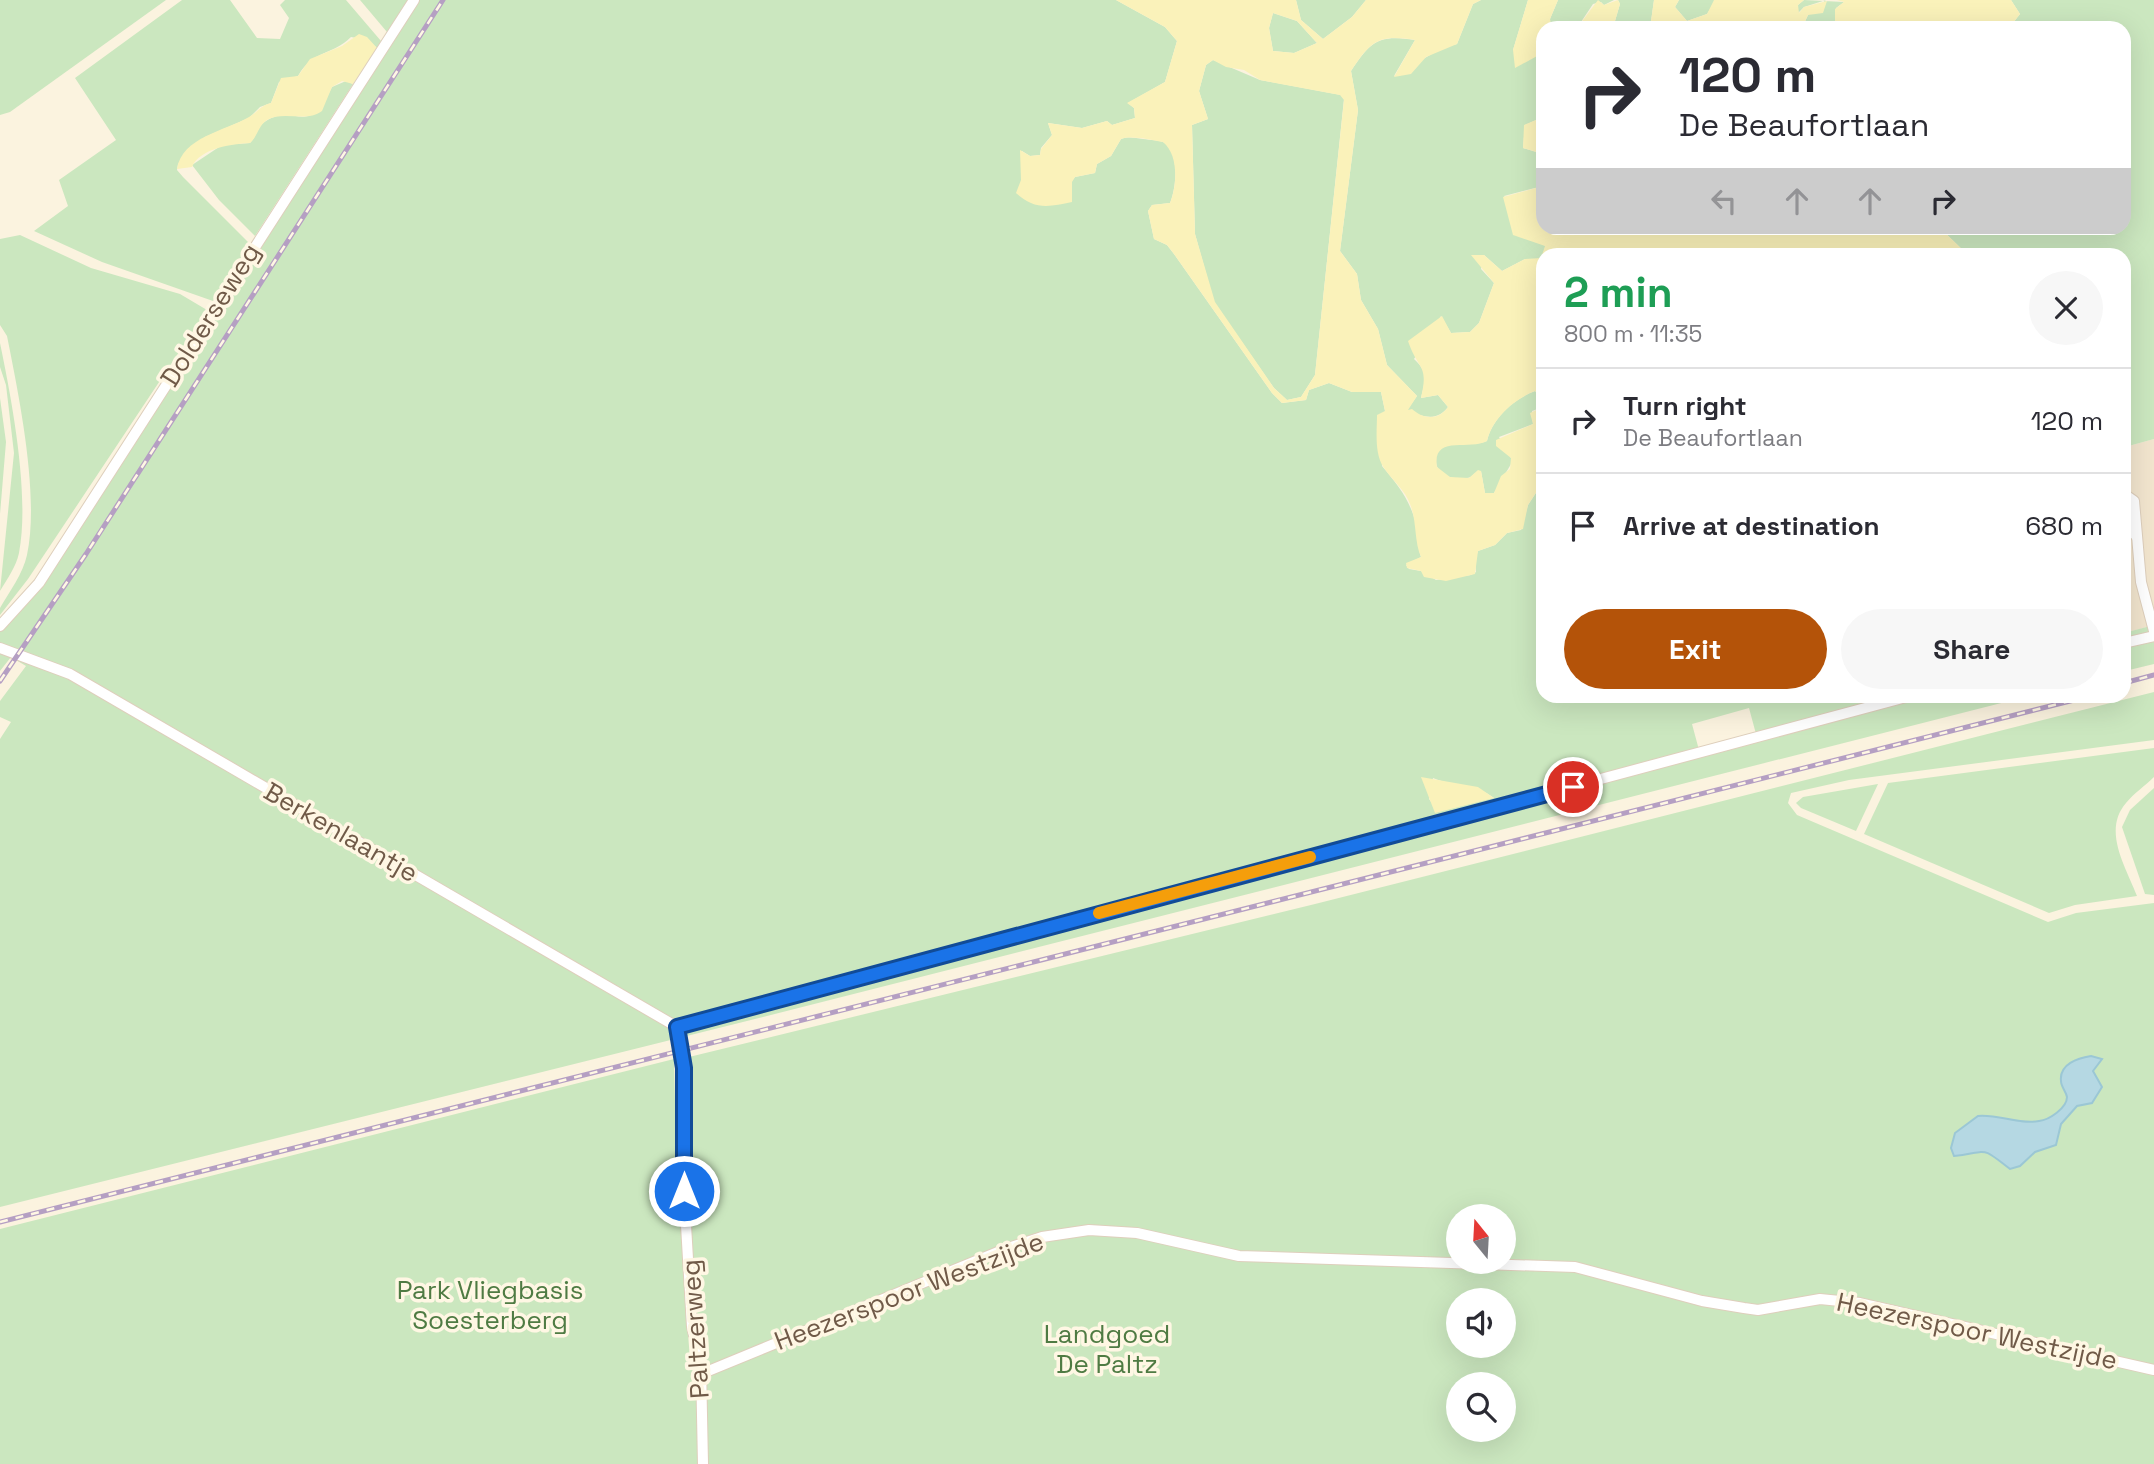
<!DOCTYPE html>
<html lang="en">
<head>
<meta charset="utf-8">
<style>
  :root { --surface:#fff; --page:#f7f7f7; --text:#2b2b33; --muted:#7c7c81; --line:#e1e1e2; --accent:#b45309 }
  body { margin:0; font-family:"Space Grotesk",sans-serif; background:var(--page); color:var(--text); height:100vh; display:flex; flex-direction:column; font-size:26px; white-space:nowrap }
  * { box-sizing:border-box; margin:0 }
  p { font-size:23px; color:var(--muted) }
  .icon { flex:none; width:38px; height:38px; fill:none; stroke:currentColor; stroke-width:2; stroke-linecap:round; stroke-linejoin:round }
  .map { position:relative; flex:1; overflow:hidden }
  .drawer { position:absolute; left:1536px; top:248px; width:595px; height:455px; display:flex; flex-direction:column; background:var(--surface); border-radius:21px; box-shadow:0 7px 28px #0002 }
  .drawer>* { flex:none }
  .hud { position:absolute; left:1536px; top:21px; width:595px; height:214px; border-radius:21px; box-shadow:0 7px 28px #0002; background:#fff; color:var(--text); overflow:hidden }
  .needle { width:46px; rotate:342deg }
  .buttons { position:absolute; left:1446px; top:1204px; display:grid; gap:14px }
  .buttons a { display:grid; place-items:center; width:70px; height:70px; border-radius:50%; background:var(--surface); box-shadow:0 7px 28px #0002; font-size:35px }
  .pin { position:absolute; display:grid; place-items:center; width:60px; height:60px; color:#fff; margin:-30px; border:4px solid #fff; border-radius:50%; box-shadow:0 2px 7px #0007 }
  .me { position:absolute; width:77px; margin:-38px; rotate:0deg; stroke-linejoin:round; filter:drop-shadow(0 0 5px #0008) }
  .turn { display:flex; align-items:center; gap:24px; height:147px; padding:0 28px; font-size:32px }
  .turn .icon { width:91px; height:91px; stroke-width:2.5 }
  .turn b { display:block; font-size:49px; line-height:60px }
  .lanes { display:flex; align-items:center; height:66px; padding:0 28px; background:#0003; justify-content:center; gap:35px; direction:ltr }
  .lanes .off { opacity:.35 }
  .round { display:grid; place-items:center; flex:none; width:74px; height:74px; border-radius:37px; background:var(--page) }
  .head { display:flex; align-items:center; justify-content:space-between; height:119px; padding:0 28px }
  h1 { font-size:42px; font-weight:700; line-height:52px; color:#1e9e55 }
  .button { display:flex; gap:14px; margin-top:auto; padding:14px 28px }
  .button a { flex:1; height:80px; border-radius:42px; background:var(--accent); color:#fff; font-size:28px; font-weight:700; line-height:80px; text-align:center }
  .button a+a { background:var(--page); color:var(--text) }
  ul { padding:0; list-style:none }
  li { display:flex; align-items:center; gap:21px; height:105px; padding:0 28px; border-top:2px solid var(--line) }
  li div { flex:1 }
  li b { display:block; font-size:26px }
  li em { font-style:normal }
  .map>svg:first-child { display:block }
  .residential { fill:#f2e5ce }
  .green { fill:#cbe7bf; fill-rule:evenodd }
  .sand { fill:#faf2ba; fill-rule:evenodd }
  .water { fill:#b5d8e3; stroke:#9bc7d5; stroke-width:2 }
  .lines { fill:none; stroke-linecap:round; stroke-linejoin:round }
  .minor-casing { stroke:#decfbc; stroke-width:12 }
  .minor { stroke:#fff; stroke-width:10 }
  .rail-casing { stroke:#b59fc3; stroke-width:5 }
  .rail { stroke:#fff7e4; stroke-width:2.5; stroke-dasharray:8; stroke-linecap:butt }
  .route-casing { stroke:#114b97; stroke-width:18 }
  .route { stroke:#1a73e8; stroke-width:12 }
  .slow { stroke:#f59e0b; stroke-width:12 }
  .labels { text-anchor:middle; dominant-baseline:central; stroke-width:7; stroke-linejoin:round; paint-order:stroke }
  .street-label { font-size:26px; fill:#705a48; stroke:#fff7e4 }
  .park-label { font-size:26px; fill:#4f7b43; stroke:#fff7e4 }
</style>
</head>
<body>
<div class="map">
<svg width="2154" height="1464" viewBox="0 0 2154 1464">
  <rect width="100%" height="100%" fill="#fbf3df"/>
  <polygon class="residential" points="2154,439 2154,625 2125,633 2125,447"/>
  <g class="green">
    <polygon points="0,0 166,0 10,112 0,115"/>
    <path d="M182,0h48l27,38 23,1 9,-21 -9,-13 5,-5h61l35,41 -4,7 -9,-8 -17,-3c-19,19 -37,12 -53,39l-19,6 -8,21 -11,4 -11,11 -44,19 -27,27 -1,6 6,7 67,67 -37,57 -111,-39 -68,-31 34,-25 -9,-26 57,-40 -41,-62z"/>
    <polygon points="360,0 408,0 387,32"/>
    <path d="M419,0h697l49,27 12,14 -12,41 -37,21 6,5 1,10 -23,7 -5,-4 -25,7 -34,-5 4,12 -11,13 -1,7 -10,1 -8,-5 -1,29 51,22 -1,-20 4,-5 20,-4 2,-9 14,-8 10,-17c8,-3 14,-1 22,0 7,1 17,1 22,4 15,11 11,46 5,60l-18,2 -4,6 6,28 13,6 7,9 98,139 10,10 24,-3 3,-10 20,-7 23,9h29l4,19 -3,55c16,19 28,34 34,58 3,12 1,21 5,33l-15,8 3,4 12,2 15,9 35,-5 5,-3 -1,-12 3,-9 17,-6 12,-12 14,-3 7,-25 15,-23 1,214 481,1 -1266,321 -759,189v-468l11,-17 -11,-5v-16l26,-35 -15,-9 -11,14v-41l21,-20 21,-27zM1749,708l7,26 -57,16 -7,-26zM1433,778c21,9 42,5 61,20l-62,5 -3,-4z"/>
    <polygon points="1296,0 1366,0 1352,17 1323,39 1301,20"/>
    <path d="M1481,0h47l-15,50 26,5 4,4v58l-18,8 -2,23 20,6v32l-39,10 42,51 -5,12h-16l-23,12 -18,-16 -3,14 13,14 -15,40 -9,9 -19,1 -10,-17 -27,43c15,14 11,21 7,39l17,-3 10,12c-11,15 -26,10 -41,3l10,-14 -30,-31 -9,-36 -17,-29 -4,-26 -17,-23 18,-141 -7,-39c21,-31 27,-36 64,-31l-21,36 48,-28 15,-4 16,-40z"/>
    <polygon points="1558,0 1614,0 1604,5 1601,2 1593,4 1577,28 1551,28 1550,19"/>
    <polygon points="1618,0 1654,0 1650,28 1606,28 1615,21 1620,4"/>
    <polygon points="1679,0 1714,0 1714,3 1707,14 1687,21 1675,7"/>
    <polygon points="1804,0 1844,2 1836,8 1835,28 1802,28 1808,15 1826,0 1804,7 1798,13 1798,5"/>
    <polygon points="2011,0 2154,0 2154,439 2125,447 2124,256 1968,255 1940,228 2124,228 2124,28 2009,28 2020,14"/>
    <polygon points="1273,13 1297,21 1317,43 1294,53 1273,51 1269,28"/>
    <polygon points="1213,60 1260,80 1341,95 1344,99 1315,375 1301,397 1287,400 1274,388 1214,302 1195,234 1192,125 1208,119 1199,91 1206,65"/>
    <path d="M346,81l7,3 -98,152 -36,-36 -27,-35 30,-20 28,-2c7,-7 7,-17 16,-22 31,-19 40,19 66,-34z"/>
    <path d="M20,235l71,33 89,26 27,16 -179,269 -28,36v-7c9,-16 23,-34 27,-53 12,-56 -6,-148 -17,-204l-3,-15 -7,-11v-86z"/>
    <path d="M0,343c12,58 30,152 19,210 -3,14 -12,26 -19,38l14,-138 -8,-68 -6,-18z"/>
    <path d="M1535,391l8,7v9l-11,4 1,13 -34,13 12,21v6l-17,29h-9l-4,-22c-8,1 -7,6 -14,7 -12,3 -31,-3 -31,-17 -1,-6 2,-10 7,-14 11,-6 28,0 44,-6 5,-22 26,-42 48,-50z"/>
    <polygon points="0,398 6,442 0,514"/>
    <polygon points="2154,625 2154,664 2125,671 2124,633"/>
    <path d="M2154,692v48l-305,40 -58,13 -3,10 9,12 251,107 28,-9 78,-10v561h-2154v-235l674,-170 2,83 10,9 4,-25 -1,-69 626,-153zM1458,1216h45v46h-45zM1458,1300h45v46h-45zM1458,1384h45v46h-45z"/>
    <path d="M2154,748v29c-9,9 -20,16 -28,26 -24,28 0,64 11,93l-62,9 -26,8 -185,-79 24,-51z"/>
    <polygon points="1878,784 1856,831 1801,808 1796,803 1803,797"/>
    <polygon points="2154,788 2154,895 2145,894 2122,827 2130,810"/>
  </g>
  <g class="sand">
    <path d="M1116,0h180l5,20 22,19 29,-22 14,-17h115l-8,4 -16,40 -31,13 -15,17 -17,3 21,-37c-37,-6 -44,1 -64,31l7,39 -18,141 17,23 4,26 17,29 9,36 30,31 -9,14 4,-1c11,10 26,12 36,-2l-10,-12 -17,3c8,-35 -3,-27 -13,-57l34,-25 9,17 19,-1 9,-9 15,-40 -23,-28h13l18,16 23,-12 16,-1 4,-12 -32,-11 -10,-38 40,-11 1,42h396l28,27 -424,1 -1,144 -8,-9c-21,8 -43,28 -48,50 -18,10 -55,-7 -50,26l13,10 19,1 9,-8 3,1 4,22h9l7,-17 9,-7 1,-11 -15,-12v-6l37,-16 -3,-11 13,-6v75l-15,23 -5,24 -16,4 -12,12 -17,6 -3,23 -29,7 -22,-4 -3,-6 -14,-3 -1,-5 15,-6c-7,-16 -4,-36 -11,-53 -5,-14 -17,-23 -26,-36 -10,-14 -7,-37 -7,-53l8,-4 -4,-19h-29l-23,-9 -20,7 -3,10 -24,3 -10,-10 -98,-139 -7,-9 -13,-6 -6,-28 4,-6 18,-2c7,-17 9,-48 -7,-61 -11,-2 -32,-7 -42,-3l-10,17 -14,8 -2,9 -20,4 -3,5v20c-23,5 -38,8 -56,-9l5,-13 -1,-30 10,6 10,-1 1,-6 11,-14 -4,-12 34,5 25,-7 5,4 23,-7 -1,-10 -7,-5 38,-21 12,-41 -12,-14zM1273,13l24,8 20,22 -23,10 -21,-2 -4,-23zM1213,60l13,7 18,3 16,10 80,15 4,5 -29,275 -14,22 -14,3 -13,-12 -59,-86 -20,-68 -3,-109 16,-6 -9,-28 7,-26z"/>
    <polygon points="1528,0 1558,0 1550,19 1551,28 1544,28 1543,59 1539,55 1515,68 1513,50"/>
    <polygon points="1598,0 1604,5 1618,0 1620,4 1615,21 1606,28 1577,28"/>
    <polygon points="1654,0 1679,0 1675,7 1687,21 1707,14 1714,0 1804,0 1798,5 1799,13 1804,7 1827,1 1823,13 1808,15 1802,28 1702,28 1681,23 1675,28 1650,28"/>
    <polygon points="1837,0 2011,0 2020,14 2009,28 1835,28 1835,9 1844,2"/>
    <path d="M359,34l8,3 10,11 -24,36 -11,-3 -10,6 -10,24c-16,12 -38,-1 -55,9 -9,6 -9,16 -17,23 -18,1 -50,5 -58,24l-15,2c5,-32 48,-38 72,-52 9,-5 12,-12 22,-14l10,-25 17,-2 12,-17 32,-13z"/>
    <polygon points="1543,117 1543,154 1523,148 1524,125"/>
    <polygon points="1421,777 1478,787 1494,798 1435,813"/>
  </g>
  <path class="water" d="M2091,1056l11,3 -9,12 9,16 -10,16 -15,3 -16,18 -5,21 -21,7 -15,14 -10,3c-30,-24 -21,-17 -56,-13l-3,-8 4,-15 23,-17c20,-2 42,9 61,5 10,-1 28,-13 28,-24 -1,-6 -6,-10 -6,-16 -2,-17 17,-23 30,-25z"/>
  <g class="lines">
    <g class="minor-casing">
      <g id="minor">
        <polyline points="2124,494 2134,501 2141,582 2154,631"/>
        <polyline points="2124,522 2137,537"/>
        <polyline points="0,626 39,583 414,0"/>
        <polyline points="2124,643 2154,636"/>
        <polyline points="0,648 70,674 677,1027"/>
        <polyline points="677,1027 1910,696"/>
        <polyline points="677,1027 684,1068 684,1191 692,1327 701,1366 703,1464"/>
        <polyline points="701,1374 1005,1249 1042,1237 1089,1230 1137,1233 1239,1256 1575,1267 1702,1301 1744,1308 1758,1310 1820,1299 1860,1303 2154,1370"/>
      </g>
    </g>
    <use href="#minor" class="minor"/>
    <g class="rail-casing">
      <g id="rail">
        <polyline points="0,681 86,554 443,0"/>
        <polyline points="2124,683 2154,675"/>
        <polyline points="0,1222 2090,696"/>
      </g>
    </g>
    <use href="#rail" class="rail"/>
  </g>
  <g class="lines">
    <g class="route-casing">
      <polyline id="route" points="684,1191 684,1068 677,1027 1573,787"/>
    </g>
    <use href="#route" class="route"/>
    <polyline class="slow" points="1099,913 1310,857"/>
  </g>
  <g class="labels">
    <g class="street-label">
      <text transform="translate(210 315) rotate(-58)">Dolderseweg</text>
      <text transform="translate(341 832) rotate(30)">Berkenlaantje</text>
      <text transform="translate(909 1291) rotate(-21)">Heezerspoor Westzijde</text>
      <text transform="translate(695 1329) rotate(-94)">Paltzerweg</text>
      <text transform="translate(1977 1331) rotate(12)">Heezerspoor Westzijde</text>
    </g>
    <g class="park-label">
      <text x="490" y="1290">Park Vliegbasis<tspan x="490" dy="30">Soesterberg</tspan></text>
      <text x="1107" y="1334">Landgoed<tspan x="1107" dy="30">De Paltz</tspan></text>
    </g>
  </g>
</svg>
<div class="buttons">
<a><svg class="needle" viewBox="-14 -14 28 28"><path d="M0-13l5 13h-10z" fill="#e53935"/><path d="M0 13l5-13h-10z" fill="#7c7c81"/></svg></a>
<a><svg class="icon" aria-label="sound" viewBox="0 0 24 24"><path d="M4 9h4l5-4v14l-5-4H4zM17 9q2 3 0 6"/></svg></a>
<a><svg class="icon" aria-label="search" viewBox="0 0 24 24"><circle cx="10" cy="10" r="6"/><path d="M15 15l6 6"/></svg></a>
</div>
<div class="pin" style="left:1573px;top:787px;background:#d93025"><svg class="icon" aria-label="arrive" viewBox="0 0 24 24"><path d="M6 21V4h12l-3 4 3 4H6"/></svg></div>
<svg class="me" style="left:684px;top:1191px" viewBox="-20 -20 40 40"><circle r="17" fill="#1a73e8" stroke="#fff" stroke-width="3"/><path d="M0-11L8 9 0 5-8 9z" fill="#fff"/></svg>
<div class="hud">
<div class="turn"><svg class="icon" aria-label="right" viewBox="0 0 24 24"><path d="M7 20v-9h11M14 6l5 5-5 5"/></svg><div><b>120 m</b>De Beaufortlaan</div></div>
<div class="lanes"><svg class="icon off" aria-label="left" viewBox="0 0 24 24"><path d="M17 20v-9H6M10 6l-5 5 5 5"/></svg><svg class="icon off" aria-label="ahead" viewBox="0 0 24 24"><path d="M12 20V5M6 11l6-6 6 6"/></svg><svg class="icon off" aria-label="ahead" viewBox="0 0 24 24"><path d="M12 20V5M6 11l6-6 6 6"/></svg><svg class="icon" aria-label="right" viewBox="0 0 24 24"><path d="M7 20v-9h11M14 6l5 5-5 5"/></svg></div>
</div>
<section class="drawer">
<div class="head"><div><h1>2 min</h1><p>800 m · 11:35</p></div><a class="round"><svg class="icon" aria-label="close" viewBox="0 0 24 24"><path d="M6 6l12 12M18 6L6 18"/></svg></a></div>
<ul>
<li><svg class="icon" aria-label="right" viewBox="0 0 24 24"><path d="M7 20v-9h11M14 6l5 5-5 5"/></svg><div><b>Turn right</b><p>De Beaufortlaan</p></div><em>120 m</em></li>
<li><svg class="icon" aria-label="arrive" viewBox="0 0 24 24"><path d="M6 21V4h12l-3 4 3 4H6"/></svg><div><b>Arrive at destination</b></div><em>680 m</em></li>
</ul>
<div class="button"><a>Exit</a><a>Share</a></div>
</section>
</div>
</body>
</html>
